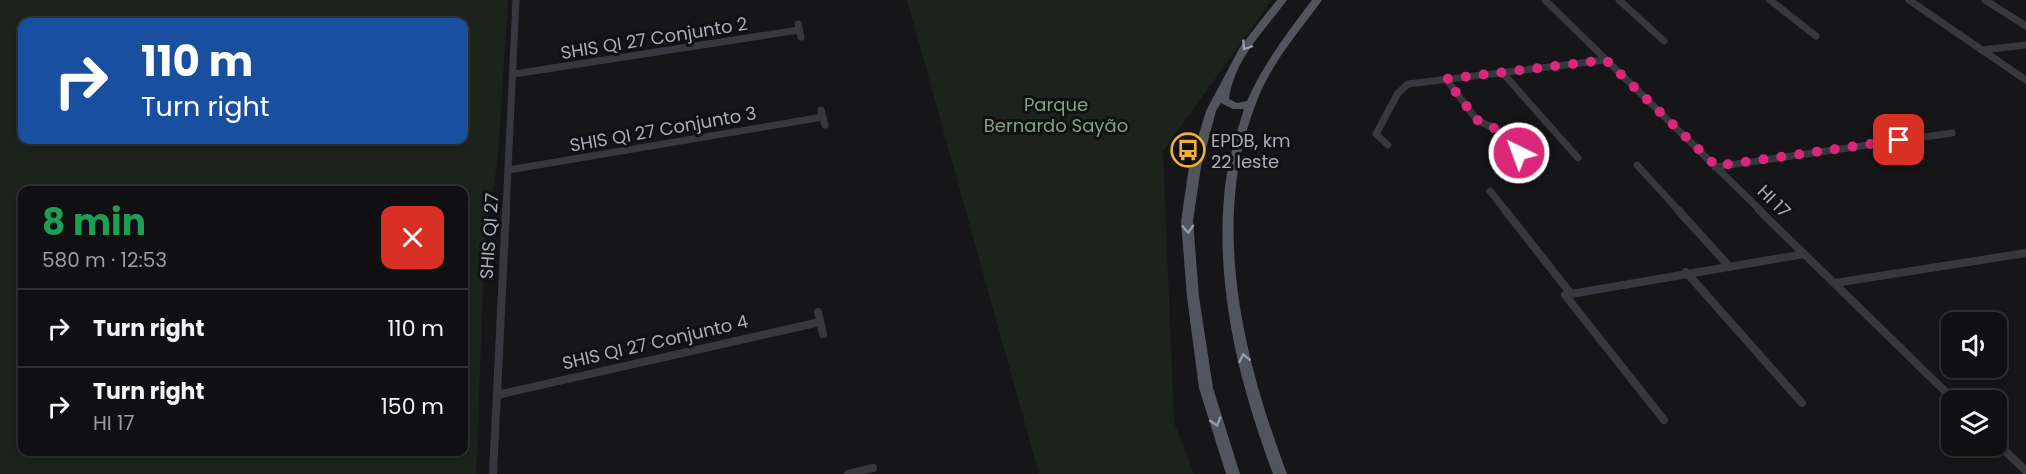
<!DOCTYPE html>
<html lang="en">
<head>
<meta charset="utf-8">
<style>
  :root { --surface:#101012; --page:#19191b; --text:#f1f3f6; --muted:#9c9d9f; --line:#303032 }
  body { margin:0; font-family:Poppins,sans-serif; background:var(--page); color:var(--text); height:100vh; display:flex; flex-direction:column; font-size:22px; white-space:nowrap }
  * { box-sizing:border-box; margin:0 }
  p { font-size:20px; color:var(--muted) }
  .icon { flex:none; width:33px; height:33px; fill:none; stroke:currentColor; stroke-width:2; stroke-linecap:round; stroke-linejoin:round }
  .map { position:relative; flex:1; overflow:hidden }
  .side { position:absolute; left:18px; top:186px; width:450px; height:270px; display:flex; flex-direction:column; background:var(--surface); border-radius:12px; box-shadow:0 3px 9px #0003,0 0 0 2px var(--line) }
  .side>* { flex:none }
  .guide { position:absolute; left:18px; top:18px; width:450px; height:126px; border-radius:12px; box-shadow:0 3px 9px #0003,0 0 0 2px var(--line); background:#1a4fa0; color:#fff; overflow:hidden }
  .buttons { position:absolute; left:1941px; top:312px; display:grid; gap:12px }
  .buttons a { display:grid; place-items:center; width:66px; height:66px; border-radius:12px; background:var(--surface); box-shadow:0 3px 9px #0003,0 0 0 2px var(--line); font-size:30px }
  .pin { position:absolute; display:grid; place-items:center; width:51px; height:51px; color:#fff; margin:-26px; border-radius:12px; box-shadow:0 3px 9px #0006 }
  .me { position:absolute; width:66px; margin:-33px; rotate:318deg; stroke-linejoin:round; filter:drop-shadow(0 0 4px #0008) }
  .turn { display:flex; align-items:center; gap:21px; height:126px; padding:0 24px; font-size:27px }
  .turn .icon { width:78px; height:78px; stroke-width:2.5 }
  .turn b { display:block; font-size:42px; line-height:51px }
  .round { display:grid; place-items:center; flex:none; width:63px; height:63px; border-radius:12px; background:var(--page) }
  .head { display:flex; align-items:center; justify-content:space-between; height:102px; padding:0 24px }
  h1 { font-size:36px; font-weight:700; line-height:45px; color:#1e9e55 }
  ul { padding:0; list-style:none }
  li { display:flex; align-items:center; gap:18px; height:78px; padding:0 24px; border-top:2px solid var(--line) }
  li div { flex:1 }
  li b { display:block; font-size:22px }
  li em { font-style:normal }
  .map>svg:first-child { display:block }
  .green { fill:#1c231d; fill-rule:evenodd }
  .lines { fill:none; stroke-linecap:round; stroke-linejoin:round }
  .minor-far1 { stroke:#37383d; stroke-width:7 }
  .minor { stroke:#37383d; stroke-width:8 }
  .primary { fill:#53555c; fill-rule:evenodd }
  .oneway { stroke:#979ba6 }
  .route { stroke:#db2777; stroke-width:10; stroke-dasharray:0 18 }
  .labels { text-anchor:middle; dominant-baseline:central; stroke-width:6; stroke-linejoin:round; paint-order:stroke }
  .street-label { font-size:18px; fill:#a8adb8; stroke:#111113 }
  .park-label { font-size:18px; fill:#7fa381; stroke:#111113 }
  .poi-label { font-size:18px; fill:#a8adb8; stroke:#111113; text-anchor:start }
</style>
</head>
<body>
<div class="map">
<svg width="2026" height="474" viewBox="0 0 2026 474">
  <rect width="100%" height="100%" fill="#161618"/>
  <g class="green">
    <path d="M0,0h508l-10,154 -14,109 -8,211h-476zM22,22h442v118h-442zM464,190v262h-442v-262z"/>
    <polygon points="907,0 1272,0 1163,151 1174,422 1194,474 1039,474"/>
  </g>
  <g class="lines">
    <g class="minor-far1">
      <polyline points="1545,0 1761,211"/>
      <polyline points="1619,0 1664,41"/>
      <polyline points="1770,0 1816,36"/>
      <polyline points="1909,0 2026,80"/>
      <polyline points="1985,0 2026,26"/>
      <polyline points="798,24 801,37"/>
      <polyline points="1982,50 2026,45"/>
      <polyline points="1501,71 1578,158"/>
      <polyline points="514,74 799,30"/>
      <polyline points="1446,79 1477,120 1502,132 1519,153"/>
      <polyline points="821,110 825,125"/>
      <polyline points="1388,145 1376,134 1398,93 1408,84 1606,60"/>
      <polyline points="1637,165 1679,211"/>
      <polyline points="1715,167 1952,133"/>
      <polyline points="508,170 823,117"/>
      <polyline points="1490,191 1506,211"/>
      <polyline points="506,211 516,0"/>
    </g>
    <g class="minor">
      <polyline points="1505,210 1571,294"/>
      <polyline points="1678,210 1728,265"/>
      <polyline points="1759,210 1954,400"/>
      <polyline points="1686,272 1802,403"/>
      <polyline points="1835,283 2026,253"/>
      <polyline points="818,312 823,334"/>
      <polyline points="497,395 820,322"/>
      <polyline points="1664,420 1565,295 1804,254"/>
      <polyline points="1996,442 2026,471"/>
      <polyline points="493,474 506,210"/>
      <polyline points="848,474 873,468"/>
    </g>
    <path class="primary" d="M1277,0h10c-24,32 -53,60 -58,99l8,4 10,-2c16,-37 41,-69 65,-101h10c-22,30 -46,58 -61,91 -54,124 -19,263 26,383h-14c-33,-89 -57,-181 -49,-277 2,-30 11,-59 20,-88h-11l-12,-6 -5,8 -15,56 -8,54 6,76 14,91 27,86h-14l-27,-86 -12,-91 -6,-76 8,-54 17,-56 34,-64z"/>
  </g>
  <defs><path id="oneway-chevron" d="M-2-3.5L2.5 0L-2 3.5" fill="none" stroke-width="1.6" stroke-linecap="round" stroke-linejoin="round" transform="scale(1.5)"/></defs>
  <g class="oneway">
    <use href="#oneway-chevron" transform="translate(1246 46) rotate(124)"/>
    <use href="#oneway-chevron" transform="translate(1188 229) rotate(87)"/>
    <use href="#oneway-chevron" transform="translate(1244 358) rotate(-102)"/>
    <use href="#oneway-chevron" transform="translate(1216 422) rotate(73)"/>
  </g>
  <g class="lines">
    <polyline class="route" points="1519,153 1502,132 1477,120 1446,79 1606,60 1716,166 1899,140"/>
  </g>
  <defs>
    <g id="bus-ring" transform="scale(1.725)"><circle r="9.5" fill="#111113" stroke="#f2b134" stroke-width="1.5"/><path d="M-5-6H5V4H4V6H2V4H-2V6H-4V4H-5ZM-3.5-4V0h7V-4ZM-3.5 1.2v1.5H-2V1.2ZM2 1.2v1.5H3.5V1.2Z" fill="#f2b134"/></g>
  </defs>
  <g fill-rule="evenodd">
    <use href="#bus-ring" x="1188" y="150"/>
  </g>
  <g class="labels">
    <g class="street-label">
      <text transform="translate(654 38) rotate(-9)">SHIS QI 27 Conjunto 2</text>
      <text transform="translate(663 129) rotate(-10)">SHIS QI 27 Conjunto 3</text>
      <text transform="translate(1774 201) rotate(45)">HI 17</text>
      <text transform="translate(489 236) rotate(-86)">SHIS QI 27</text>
      <text transform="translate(655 342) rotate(-13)">SHIS QI 27 Conjunto 4</text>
    </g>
    <g class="park-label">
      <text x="1056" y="104">Parque<tspan x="1056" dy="21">Bernardo Sayão</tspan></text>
    </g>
    <g class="poi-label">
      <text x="1211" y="140">EPDB, km<tspan x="1211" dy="21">22 leste</tspan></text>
    </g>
  </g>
</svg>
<div class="buttons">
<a><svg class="icon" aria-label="sound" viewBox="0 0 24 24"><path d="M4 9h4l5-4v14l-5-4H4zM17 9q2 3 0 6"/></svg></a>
<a><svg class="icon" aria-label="layers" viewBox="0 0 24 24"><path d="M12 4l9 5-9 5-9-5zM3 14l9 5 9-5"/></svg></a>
</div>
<div class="pin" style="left:1899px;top:140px;background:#d93025"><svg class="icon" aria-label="arrive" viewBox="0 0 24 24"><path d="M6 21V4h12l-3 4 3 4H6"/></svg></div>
<svg class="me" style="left:1519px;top:153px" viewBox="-20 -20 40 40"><circle r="17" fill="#db2777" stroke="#fff" stroke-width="3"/><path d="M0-11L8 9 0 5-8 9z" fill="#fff"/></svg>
<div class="guide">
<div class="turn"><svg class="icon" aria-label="right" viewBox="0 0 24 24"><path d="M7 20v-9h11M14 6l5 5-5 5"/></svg><div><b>110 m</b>Turn right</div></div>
</div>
<section class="side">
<div class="head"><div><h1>8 min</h1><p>580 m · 12:53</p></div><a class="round" style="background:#d93025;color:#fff"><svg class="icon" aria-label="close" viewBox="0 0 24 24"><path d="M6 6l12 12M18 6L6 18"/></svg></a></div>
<ul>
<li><svg class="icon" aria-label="right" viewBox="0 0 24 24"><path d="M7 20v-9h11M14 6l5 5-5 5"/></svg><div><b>Turn right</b></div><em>110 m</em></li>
<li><svg class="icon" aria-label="right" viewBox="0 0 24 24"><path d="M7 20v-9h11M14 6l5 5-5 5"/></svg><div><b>Turn right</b><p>HI 17</p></div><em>150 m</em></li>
</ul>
</section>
</div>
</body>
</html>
